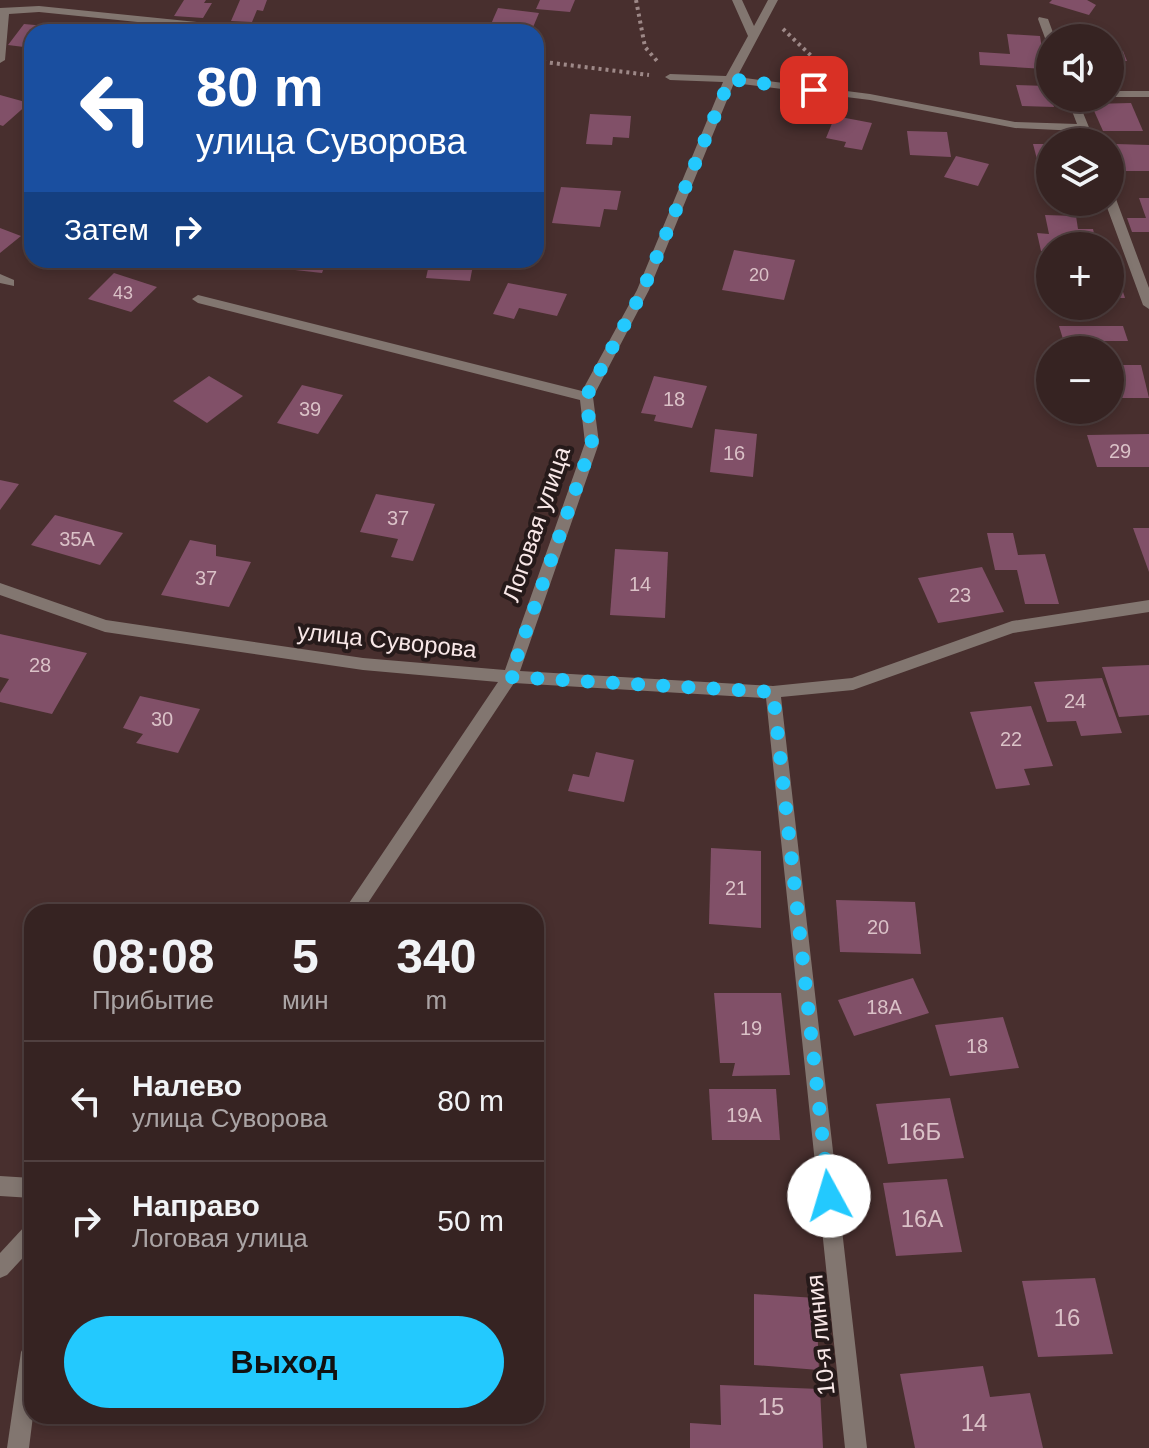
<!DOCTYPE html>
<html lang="ru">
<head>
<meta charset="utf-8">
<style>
  :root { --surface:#362322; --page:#412f2f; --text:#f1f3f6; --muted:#aaa4a5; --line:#504040; --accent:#23c9fe }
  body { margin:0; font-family:Arial,sans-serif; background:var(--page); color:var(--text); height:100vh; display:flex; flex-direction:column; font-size:30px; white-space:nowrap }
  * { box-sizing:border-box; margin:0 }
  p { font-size:26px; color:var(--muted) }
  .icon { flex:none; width:44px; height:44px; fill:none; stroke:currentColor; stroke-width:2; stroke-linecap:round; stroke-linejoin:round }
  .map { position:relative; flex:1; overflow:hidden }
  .drawer { position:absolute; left:24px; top:904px; width:520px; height:520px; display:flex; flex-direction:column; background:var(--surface); border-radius:24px; box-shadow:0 4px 12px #0003,0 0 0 2px var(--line) }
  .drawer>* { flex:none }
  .hud { position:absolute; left:24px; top:24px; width:520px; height:244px; border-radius:24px; box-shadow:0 4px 12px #0003,0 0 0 2px var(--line); background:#1a4fa0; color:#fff; overflow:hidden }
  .tools { position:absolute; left:1036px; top:24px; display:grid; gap:16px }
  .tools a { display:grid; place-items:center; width:88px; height:88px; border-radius:50%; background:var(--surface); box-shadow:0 4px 12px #0003,0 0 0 2px var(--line); font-size:40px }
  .pin { position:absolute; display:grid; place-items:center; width:68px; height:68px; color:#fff; margin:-34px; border-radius:16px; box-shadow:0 4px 12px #0006 }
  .me { position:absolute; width:88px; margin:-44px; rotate:354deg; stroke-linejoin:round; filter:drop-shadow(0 0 6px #0008) }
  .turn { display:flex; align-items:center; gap:28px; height:168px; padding:0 40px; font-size:36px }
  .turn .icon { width:104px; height:104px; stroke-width:2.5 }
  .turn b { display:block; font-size:56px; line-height:68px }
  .then { display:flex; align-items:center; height:76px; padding:0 40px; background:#0003; gap:16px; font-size:30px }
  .eta { display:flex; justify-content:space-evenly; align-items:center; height:136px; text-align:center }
  .eta b { font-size:48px; font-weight:800; line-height:56px }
  .primary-button { display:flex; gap:16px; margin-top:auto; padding:16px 40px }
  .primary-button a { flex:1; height:92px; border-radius:48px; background:var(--accent); color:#111; font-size:32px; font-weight:800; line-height:92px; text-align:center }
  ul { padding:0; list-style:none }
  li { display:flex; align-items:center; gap:24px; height:120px; padding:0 40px; border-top:2px solid var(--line) }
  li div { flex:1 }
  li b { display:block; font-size:30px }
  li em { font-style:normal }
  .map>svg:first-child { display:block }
  .building { fill:#815068 }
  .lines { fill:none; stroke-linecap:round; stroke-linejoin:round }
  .path { stroke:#9e8988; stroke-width:4; stroke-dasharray:3 4; stroke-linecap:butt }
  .service { fill:#827670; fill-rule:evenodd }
  .minor { fill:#827670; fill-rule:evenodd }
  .route { stroke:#23c9fe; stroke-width:14; stroke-dasharray:0 25.2 }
  .labels { text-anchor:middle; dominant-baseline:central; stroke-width:8; stroke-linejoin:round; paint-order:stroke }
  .far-number-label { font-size:18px; fill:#dac1c7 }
  .number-label { font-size:20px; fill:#dac1c7 }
  .street-label { font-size:24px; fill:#f8e7e7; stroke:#261a1a }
  .near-number-label { font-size:24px; fill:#dac1c7 }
</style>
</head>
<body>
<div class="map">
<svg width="1149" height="1448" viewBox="0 0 1149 1448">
  <rect width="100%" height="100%" fill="#482f2e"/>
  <g class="building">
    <polygon points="184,0 206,0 204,3 212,3 203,18 174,16"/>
    <polygon points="240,0 267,0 263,11 257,10 252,22 231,21"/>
    <polygon points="540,0 575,0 570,12 536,9"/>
    <polygon points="1052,0 1087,0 1096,5 1089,15 1049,3"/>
    <polygon points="498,8 539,13 531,32 488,31"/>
    <polygon points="24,24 67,28 64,32 32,32 32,48 8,45"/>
    <polygon points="1007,34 1040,36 1045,69 980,65 979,52 1010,54"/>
    <polygon points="1110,51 1123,51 1127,61 1113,62 1120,77 1110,77"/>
    <polygon points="1016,85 1047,86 1054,107 1022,106"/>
    <polygon points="0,95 29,103 3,126 0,125"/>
    <polygon points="1131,103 1143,131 1103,131 1091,104"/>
    <polygon points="590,114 631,116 629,138 613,137 612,145 586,144"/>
    <polygon points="835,116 872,123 862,150 844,147 846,142 826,138"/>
    <polygon points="907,131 947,132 951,157 910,155"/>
    <polygon points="1033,144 1050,144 1050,163 1038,163"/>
    <polygon points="1116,144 1149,145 1149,171 1124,171"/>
    <polygon points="956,156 989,164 978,186 944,177"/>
    <polygon points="561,187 621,191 617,210 604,209 600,227 552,223"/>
    <polygon points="1139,198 1149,198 1149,232 1132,232 1127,218 1146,218"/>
    <polygon points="1045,215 1076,216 1078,229 1093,229 1097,246 1050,246 1050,251 1041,251 1037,233 1049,234"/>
    <polygon points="0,228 21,236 0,253"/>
    <polygon points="734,250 795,260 784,300 722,290"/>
    <polygon points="290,260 327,260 322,273 286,269"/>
    <polygon points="430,260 474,260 470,281 426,278"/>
    <polygon points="1110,267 1115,267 1125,298 1110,298"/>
    <polygon points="114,273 157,287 131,312 88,299"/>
    <polygon points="508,283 567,294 557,316 519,308 514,319 493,314"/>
    <polygon points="1059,326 1123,326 1128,341 1090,341 1092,349 1066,349"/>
    <polygon points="1110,365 1141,365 1149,398 1110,398"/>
    <polygon points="209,376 243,396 207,423 173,401"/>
    <polygon points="654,376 707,386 692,428 654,421 656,415 641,413"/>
    <polygon points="302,385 343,395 318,434 277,423"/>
    <polygon points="715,429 757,434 753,477 710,472"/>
    <polygon points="1149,434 1149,467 1097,467 1087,435"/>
    <polygon points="0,480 19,484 0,510"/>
    <polygon points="376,494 435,504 413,561 391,557 398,539 360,532"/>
    <polygon points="55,515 123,533 100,565 31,545"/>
    <polygon points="1133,528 1149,528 1149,572"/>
    <polygon points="987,533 1013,533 1018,555 1045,554 1059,604 1025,604 1017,570 995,570"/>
    <polygon points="190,540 216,545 216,556 251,562 229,607 161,595"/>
    <polygon points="615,549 668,552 665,618 610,615"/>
    <polygon points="982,567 1004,612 938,623 918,578"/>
    <polygon points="0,634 87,653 52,714 0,702 0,693 9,679 0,677"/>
    <polygon points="1149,665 1149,715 1119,717 1102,667"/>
    <polygon points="1102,678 1122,733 1081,736 1076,721 1047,722 1034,682"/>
    <polygon points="140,696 200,709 178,753 136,743 143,734 123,728"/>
    <polygon points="1031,706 1053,766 1024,769 1030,785 996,789 970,712"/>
    <polygon points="596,752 634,760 624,802 568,791 573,774 589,777"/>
    <polygon points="711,848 761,851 761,928 709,924"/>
    <polygon points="836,900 915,902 921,954 840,952"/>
    <polygon points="913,978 929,1013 854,1036 838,1000"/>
    <polygon points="714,993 781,993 790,1075 732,1076 735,1063 720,1063"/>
    <polygon points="1003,1017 1019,1068 950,1076 935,1025"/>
    <polygon points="709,1089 776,1089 780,1140 712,1140"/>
    <polygon points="950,1098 964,1158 888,1164 876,1104"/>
    <polygon points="947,1179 962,1252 896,1256 883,1183"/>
    <polygon points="1095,1278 1113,1354 1038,1357 1022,1281"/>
    <polygon points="754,1294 816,1298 819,1370 754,1365"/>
    <polygon points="983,1366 990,1397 1030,1393 1043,1448 915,1448 900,1374"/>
    <polygon points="720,1385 820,1389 823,1448 690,1448 690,1423 721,1425"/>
  </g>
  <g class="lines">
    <g class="path">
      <polyline points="636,0 645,47 657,61"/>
      <polyline points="783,29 822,66"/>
      <polyline points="536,61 649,75"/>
    </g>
    <polygon class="service" points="32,1223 32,1248 7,1275 0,1278 0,1253 25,1226"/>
    <g class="minor">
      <polygon points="732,0 742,0 754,26 768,0 778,0 737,77 870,94 1015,122 1077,124 1067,98 1077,98 1095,142 1083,142 1079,131 1015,128 870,100 734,83 649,290 593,397 599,443 520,671 773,686 852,678 1012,621 1149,600 1149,612 1013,633 853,690 781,697 867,1448 845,1448 766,698 514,683 362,912 343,912 498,682 363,670 105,632 0,595 0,583 106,620 363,658 505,670 585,443 580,400 198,303 192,299 198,295 582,391 637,290 723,82 670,80 665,77 670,74 726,76 748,36"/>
      <polygon points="39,6 267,29 272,32 236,32 39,12 9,14 5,60 0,63 0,8"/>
      <polygon points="1039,17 1048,19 1055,38 1050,38 1050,41 1045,38 1038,19"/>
      <rect x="1110" y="91" width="39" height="6"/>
      <polygon points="1110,195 1116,199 1149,288 1149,309 1143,305 1105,202 1110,202"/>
      <polygon points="0,274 14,280 14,286 0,283"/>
      <polygon points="0,1176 32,1178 32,1198 0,1196"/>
      <polygon points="32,1341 33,1416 29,1448 7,1448 21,1352 25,1345"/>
    </g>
  </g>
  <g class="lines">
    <polyline class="route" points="814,90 730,79 643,290 586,397 592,443 510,677 773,692 829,1196"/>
  </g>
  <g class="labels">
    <g class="far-number-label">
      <text x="759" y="275">20</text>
      <text x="123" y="293">43</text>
    </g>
    <g class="number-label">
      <text x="674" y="399">18</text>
      <text x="310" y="409">39</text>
      <text x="1120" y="451">29</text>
      <text x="734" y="453">16</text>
      <text x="398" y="518">37</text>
      <text x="77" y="539">35А</text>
      <text x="206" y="578">37</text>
      <text x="640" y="584">14</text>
      <text x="960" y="595">23</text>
      <text x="40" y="665">28</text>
      <text x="1075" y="701">24</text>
      <text x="162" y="719">30</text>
      <text x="1011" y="739">22</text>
      <text x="736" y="888">21</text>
      <text x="878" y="927">20</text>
      <text x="884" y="1007">18А</text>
      <text x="751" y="1028">19</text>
      <text x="977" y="1046">18</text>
      <text x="744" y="1115">19А</text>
    </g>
    <g class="street-label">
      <text transform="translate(536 524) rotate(-71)">Логовая улица</text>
      <text transform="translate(387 640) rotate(6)">улица Суворова</text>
      <text transform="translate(820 1335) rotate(-96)">10-я линия</text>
    </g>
    <g class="near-number-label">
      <text x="920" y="1131">16Б</text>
      <text x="922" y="1218">16А</text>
      <text x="1067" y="1317">16</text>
      <text x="771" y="1406">15</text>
      <text x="974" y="1422">14</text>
    </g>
  </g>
</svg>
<div class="tools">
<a><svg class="icon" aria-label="sound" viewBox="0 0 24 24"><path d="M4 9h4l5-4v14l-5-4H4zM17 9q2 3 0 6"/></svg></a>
<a><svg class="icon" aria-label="layers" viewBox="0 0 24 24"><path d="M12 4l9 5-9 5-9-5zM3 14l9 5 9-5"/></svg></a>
<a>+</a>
<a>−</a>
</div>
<div class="pin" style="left:814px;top:90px;background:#d93025"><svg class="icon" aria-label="arrive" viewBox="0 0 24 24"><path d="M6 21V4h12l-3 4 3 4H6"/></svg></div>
<svg class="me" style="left:829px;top:1196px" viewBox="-20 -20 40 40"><circle r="19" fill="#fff"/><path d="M0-13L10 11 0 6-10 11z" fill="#23c9fe"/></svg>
<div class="hud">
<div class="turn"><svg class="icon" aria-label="left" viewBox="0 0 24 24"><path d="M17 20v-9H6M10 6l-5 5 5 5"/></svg><div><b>80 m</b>улица Суворова</div></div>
<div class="then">Затем<svg class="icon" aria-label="right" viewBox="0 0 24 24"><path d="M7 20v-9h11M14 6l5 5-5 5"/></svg></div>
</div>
<section class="drawer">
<div class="eta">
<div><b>08:08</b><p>Прибытие</p></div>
<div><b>5</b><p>мин</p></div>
<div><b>340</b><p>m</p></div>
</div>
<ul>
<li><svg class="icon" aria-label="left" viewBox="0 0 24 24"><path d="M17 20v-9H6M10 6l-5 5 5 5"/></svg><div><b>Налево</b><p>улица Суворова</p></div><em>80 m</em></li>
<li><svg class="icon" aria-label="right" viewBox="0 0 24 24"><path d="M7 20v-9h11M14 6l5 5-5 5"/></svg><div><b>Направо</b><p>Логовая улица</p></div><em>50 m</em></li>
</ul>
<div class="primary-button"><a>Выход</a></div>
</section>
</div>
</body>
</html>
